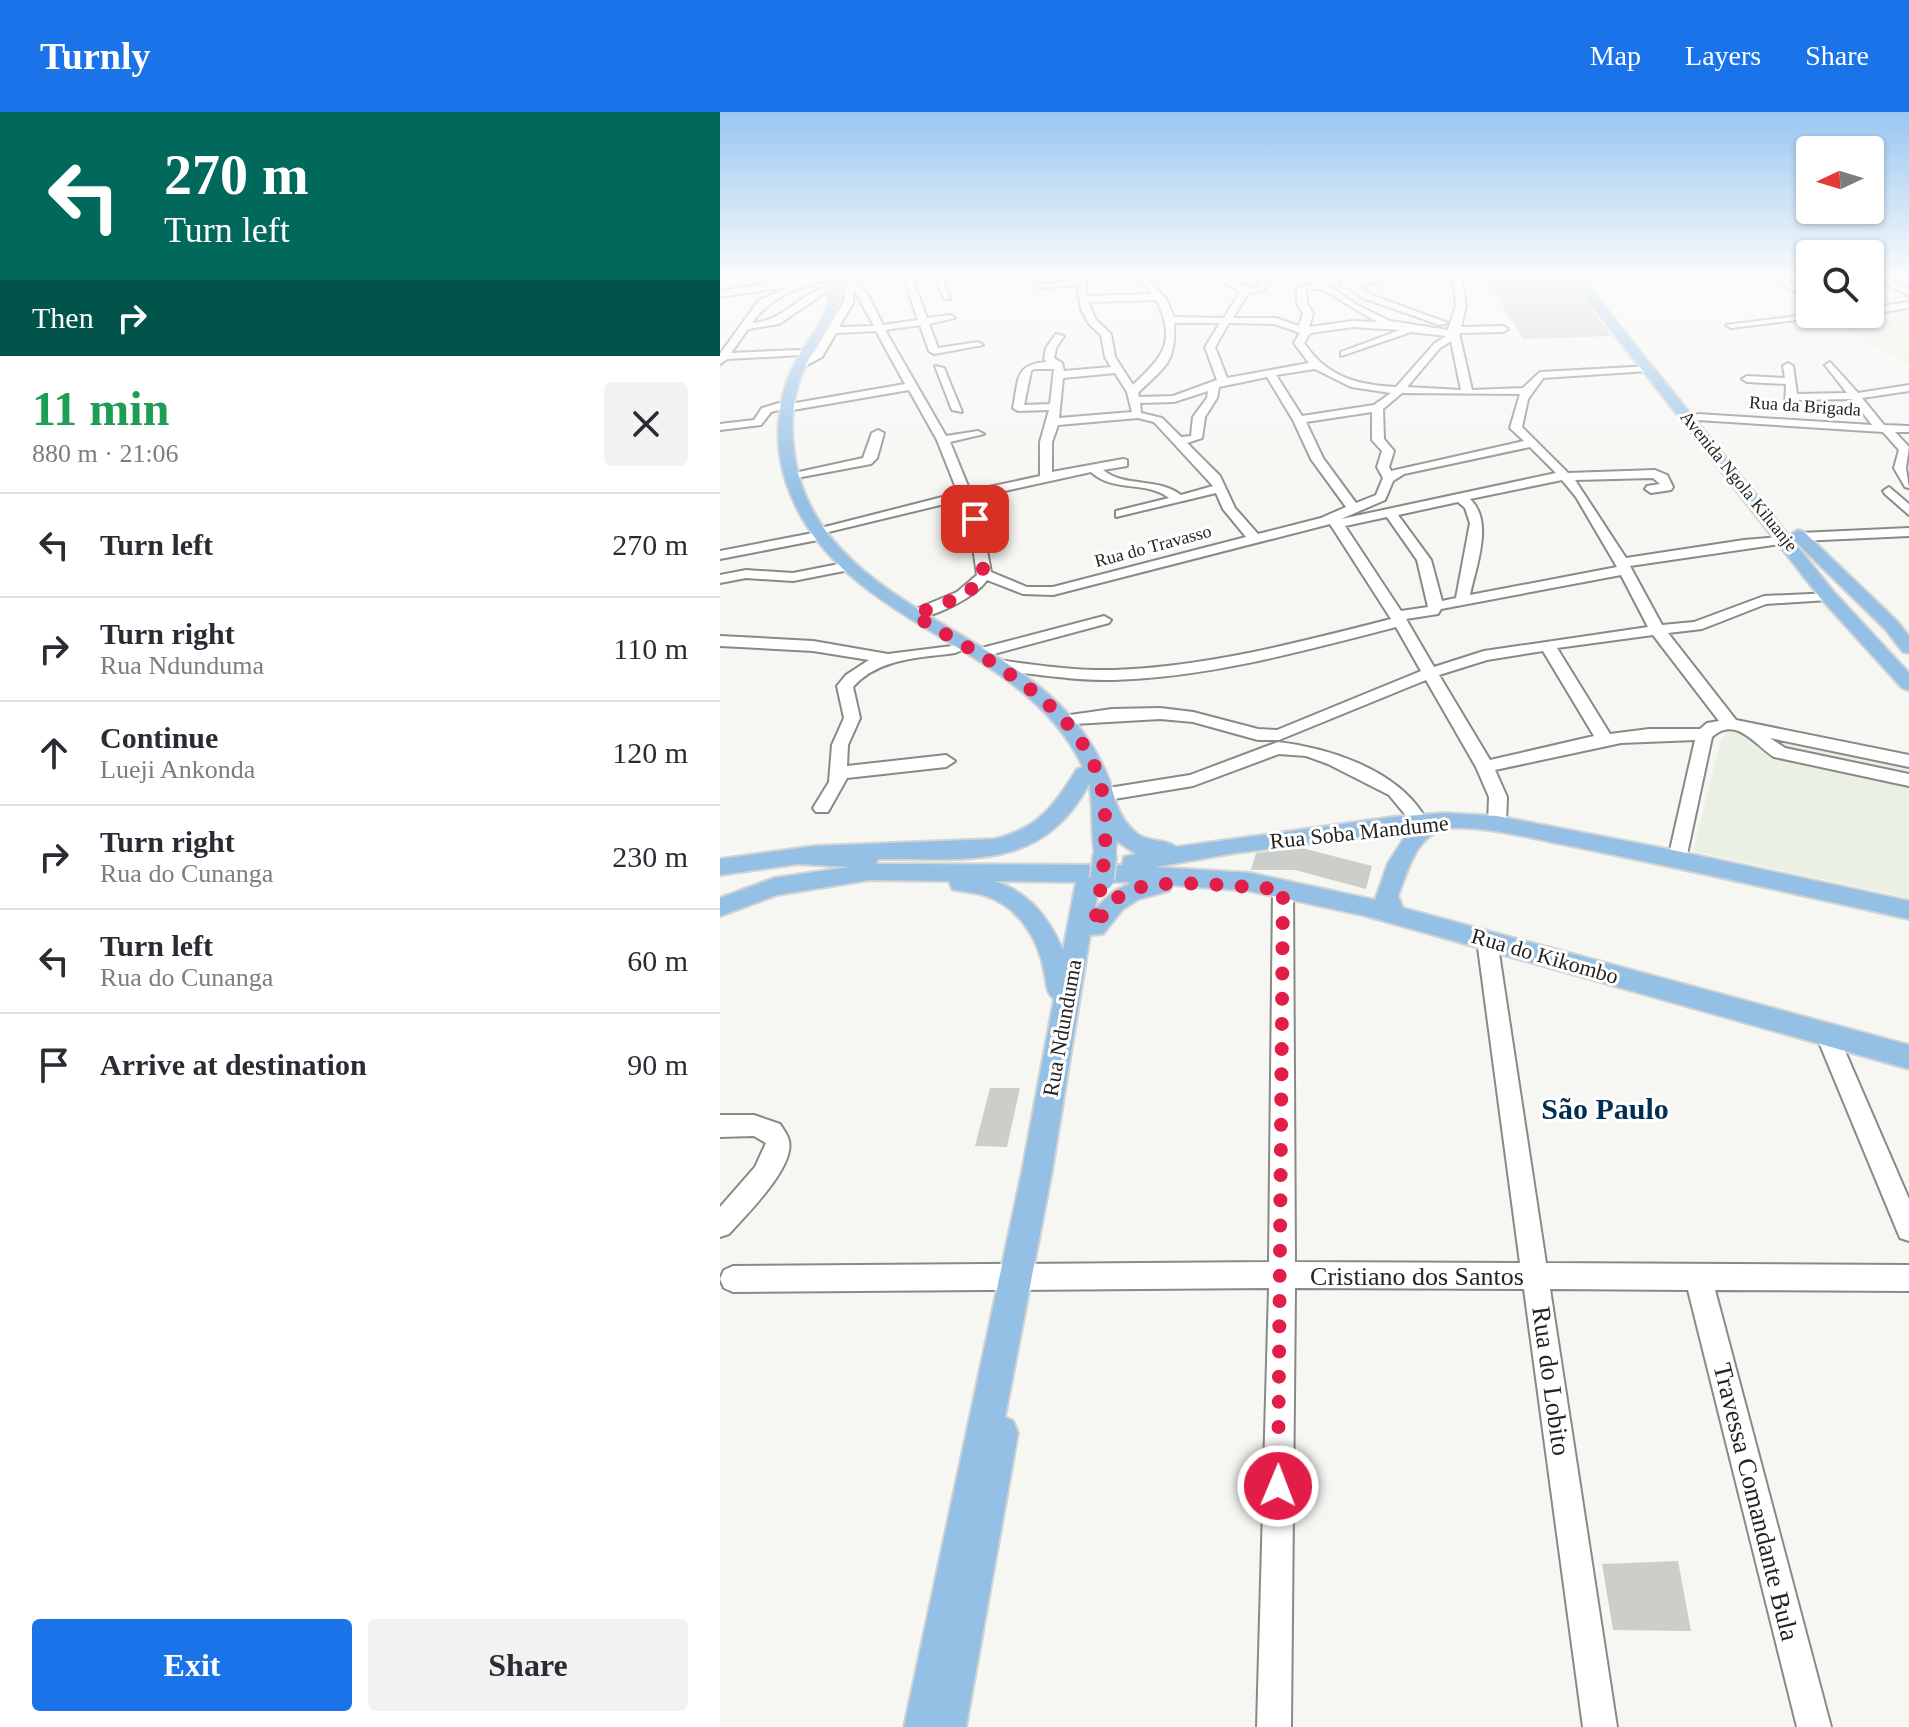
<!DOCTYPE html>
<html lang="en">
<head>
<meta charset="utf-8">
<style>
  :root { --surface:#fff; --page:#f2f2f3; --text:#2b2b33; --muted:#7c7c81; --line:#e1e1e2; --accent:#1a73e8 }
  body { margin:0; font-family:Georgia,serif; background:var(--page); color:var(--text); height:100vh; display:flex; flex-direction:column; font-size:30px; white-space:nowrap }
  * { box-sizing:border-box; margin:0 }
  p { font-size:26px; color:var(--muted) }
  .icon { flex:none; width:44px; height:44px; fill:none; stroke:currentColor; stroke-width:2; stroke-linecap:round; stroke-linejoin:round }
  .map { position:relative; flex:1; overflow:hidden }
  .details { display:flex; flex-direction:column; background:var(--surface); width:720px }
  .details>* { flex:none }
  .hud { background:#00695c; color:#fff; overflow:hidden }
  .needle { width:52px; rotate:266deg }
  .fabs { position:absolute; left:1076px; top:24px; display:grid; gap:16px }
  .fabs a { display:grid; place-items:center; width:88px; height:88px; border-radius:8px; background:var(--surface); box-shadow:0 2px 6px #0004; font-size:40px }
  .pin { position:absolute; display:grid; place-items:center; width:68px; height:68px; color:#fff; margin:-34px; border-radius:16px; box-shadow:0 4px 12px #0006 }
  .me { position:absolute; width:88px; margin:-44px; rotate:1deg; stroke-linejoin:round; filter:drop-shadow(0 0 6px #0008) }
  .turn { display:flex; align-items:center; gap:28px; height:168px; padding:0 32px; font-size:36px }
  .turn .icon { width:104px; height:104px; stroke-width:2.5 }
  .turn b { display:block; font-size:56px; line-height:68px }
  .then { display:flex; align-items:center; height:76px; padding:0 32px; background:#0003; gap:16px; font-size:30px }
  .round { display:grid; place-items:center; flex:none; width:84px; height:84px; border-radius:8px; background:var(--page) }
  .head { display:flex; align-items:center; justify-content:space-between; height:136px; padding:0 32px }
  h1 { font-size:48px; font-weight:800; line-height:60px; color:#1e9e55 }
  .primary-button { display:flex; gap:16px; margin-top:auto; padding:16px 32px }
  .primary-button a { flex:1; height:92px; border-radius:8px; background:var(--accent); color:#fff; font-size:32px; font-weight:800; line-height:92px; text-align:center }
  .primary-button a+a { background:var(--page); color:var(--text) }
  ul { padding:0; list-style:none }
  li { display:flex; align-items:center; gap:24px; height:104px; padding:0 32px; border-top:2px solid var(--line) }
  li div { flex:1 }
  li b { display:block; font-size:30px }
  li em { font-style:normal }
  header { display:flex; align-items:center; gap:48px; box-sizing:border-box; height:112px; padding:0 40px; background:var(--accent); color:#fff }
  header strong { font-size:38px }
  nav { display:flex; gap:44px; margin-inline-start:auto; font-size:28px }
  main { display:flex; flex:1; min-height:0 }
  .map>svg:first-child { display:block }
  .built { fill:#ebf0e4 }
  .building { fill:#ccceca }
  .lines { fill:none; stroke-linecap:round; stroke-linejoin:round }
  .minor-casing { stroke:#888a86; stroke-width:4 }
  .major-casing { stroke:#d3d3d3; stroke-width:4 }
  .minor { fill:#fff; fill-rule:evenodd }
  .major { fill:#94c0e6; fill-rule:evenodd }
  .major-bridge-casing { stroke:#d3d3d3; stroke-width:27; stroke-linecap:butt }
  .major-bridge { stroke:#94c0e6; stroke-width:23 }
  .route { stroke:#e11d48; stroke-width:14; stroke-dasharray:0 25.2 }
  .labels { text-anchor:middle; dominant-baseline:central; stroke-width:6; stroke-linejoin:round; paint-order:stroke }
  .far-street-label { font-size:18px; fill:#242523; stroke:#fff }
  .street-label { font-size:22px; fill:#242523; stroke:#fff }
  .near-street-label { font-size:26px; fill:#242523; stroke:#fff }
  .district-label { font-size:30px; font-weight:bold; fill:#002f52; stroke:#fff }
</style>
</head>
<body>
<header>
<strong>Turnly</strong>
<nav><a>Map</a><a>Layers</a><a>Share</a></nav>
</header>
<main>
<section class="details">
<div class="hud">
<div class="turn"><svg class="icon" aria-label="left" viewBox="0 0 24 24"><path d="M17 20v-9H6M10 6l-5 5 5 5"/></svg><div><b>270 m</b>Turn left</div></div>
<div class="then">Then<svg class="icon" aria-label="right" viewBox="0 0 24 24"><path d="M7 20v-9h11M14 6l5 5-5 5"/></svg></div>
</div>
<div class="head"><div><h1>11 min</h1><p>880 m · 21:06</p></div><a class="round"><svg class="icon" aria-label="close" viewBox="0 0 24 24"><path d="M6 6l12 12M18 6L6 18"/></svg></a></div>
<ul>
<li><svg class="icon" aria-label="left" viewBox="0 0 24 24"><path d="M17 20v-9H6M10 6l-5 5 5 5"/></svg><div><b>Turn left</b></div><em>270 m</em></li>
<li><svg class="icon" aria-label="right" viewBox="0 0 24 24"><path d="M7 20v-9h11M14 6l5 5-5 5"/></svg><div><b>Turn right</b><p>Rua Ndunduma</p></div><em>110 m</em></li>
<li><svg class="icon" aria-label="ahead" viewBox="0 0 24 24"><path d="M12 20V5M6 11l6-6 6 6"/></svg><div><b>Continue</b><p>Lueji Ankonda</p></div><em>120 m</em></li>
<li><svg class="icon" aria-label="right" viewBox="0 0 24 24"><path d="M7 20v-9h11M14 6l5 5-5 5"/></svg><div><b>Turn right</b><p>Rua do Cunanga</p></div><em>230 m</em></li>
<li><svg class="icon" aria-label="left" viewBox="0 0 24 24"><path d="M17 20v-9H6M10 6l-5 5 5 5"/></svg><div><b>Turn left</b><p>Rua do Cunanga</p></div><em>60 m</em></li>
<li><svg class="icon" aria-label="arrive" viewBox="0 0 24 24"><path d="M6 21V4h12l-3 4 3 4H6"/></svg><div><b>Arrive at destination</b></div><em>90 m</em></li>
</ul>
<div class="primary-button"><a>Exit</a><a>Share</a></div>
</section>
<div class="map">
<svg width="1189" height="1615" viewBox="0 0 1189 1615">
  <rect width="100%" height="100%" fill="#f6f7f3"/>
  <g class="built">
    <polygon points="1189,196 1189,253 1106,207 1150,202"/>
    <polygon points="1009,618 1031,619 1189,650 1189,786 973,739 1001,628"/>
  </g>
  <g class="building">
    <polygon points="764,163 845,163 892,224 803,227"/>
    <polygon points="582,736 652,754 646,777 575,758 531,758 536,741"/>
    <polygon points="270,976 300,976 287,1035 255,1034"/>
    <polygon points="958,1449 971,1519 893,1518 882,1452"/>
  </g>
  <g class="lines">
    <g class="minor-casing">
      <g id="minor">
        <path d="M106,163l3,5c-30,6 -59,17 -77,43 31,-2 44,-26 72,-35l4,3 -49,33 -31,5 -17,24 67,-3 4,1v4l-75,4 -7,5v-10l39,-54 33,-14 -72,11v-6z"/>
        <path d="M149,163h23l-36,7 12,13 15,30 35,-5 -15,-45h8l16,43 23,-3 5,3 -26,6 9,24 40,-6 5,3 -49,9 -5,-3 -9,-26 -35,5 61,106 32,-5 6,3 -34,8 20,49 70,-15v-34l9,-32 -31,1 -5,-3c6,-28 1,-44 34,-46l-3,-3 2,-11 10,-14 8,2 -8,12 -2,10 8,5 2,8 47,-4 -6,-10 -4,-22 -12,-11 -8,-15 -4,-24 -38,3 -4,-3 42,-5v-5h8l2,21 65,-2 -16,-19h9l21,24 8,18 50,1 16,-26 -26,-17c17,0 26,14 43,12l9,-12h9l-12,16 -15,2 -15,25h43l23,8 4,-12 -6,-11v-16l18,-3 -3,-4 4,-3 41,28 33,16 58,9 8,-24 -3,-31h8l5,31 -5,21 42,-1 5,3 -5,3 -44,1 13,57 51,-2 17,-16 112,-6 1,2 -5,3 -105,7 -15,21 -6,28 46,46 87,-3 12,5 6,12 -2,3 -20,3 -6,-4 2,-3 13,-2 -7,-6 -78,2 51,78 118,-18 47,-4v6l-5,1 -156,23 32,59 32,-3 70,-26 69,-3v6l-5,1 -62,4 -64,25 -34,4 68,87 173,35v12l-139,-29 15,10 124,26v12l-135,-29c-19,-12 -38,-42 -62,-20l-26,122 -9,7 -9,-7 27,-119 -74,3 -126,27 12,27 -1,27 -9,6 -9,-6 1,-27 -13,-30 -50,-87 -147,60h-21l-65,-18 -33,-3 -103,6 -2,-4 2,-4 6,-1 49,-7 48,-1 33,4 65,17 19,1 144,-59 -25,-44c-93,24 -186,50 -282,53 -39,1 -78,-6 -116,-10l-8,-5 8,-5c38,5 77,11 116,10 94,-3 186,-28 277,-51l-61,-95 -277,71 -30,-1 -36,-14c-11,17 -58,41 -78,38v-6l48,-20 20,-17 -8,-56 -8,-19 -141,34 -7,-4 145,-37 -21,-53 -28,-50 -122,21 -5,-2 -11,3 -10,13 -41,5v-6l34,-4 8,-12 17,-5 5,2 121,-21 -29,-53 -40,2 -14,24 -17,9 -9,-2 18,-11 29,-50 4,-20h-5v-4zM586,177h16l55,33 -24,-1 -44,6 4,-13 -6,-11zM134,178l20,36 -35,1 14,-24zM437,188c19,43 7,55 -24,85l-18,-28 -4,-23 -15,-14 -8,-18zM454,211h46l-15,24 12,33 -44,16 -34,1 -1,-4c27,-27 38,-29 36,-70zM509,211l46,1 25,9 -6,10 15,20 -82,15 -12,-31zM633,215l47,3 -59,22v4l70,-24 35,4 -12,8 -38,43c-39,-2 -69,-10 -92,-44l6,-10zM731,229l10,49 -54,-3 33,-39zM314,257h20l-4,35 -26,1 7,-34zM595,257l36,18 40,6 -17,12 -72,11 -26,-41zM395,261l12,19 5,20 -73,6 4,-40zM547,265l26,43 18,39 35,48 -25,11 -63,16 -23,-26 -15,-32 -33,-33 15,-5 3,-21 12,-19 2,-11zM488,279l-1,7 -14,19 -2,19 -10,1 -19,-19 -21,-5 -1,-10 34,-1zM682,281l118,1 -10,34 14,13 -133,30 -2,-4 5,-16 -10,-12 -1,-30zM652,300v28l10,11 -5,16 6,11 -7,17 -20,8 -33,-45 -17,-36zM418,306l16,4 59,64 -32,9c-24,-18 -56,-7 -78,-25l24,-4v-6l-4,-1 -71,13v-30l6,-17zM810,335l26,26 -215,46 44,-19 8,-19 11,-7zM371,360c23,21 55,8 78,26l-53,13v6l100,-24 7,16 23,28 -193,50h-26l-36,-15 -10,-53 -8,-21zM842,368l14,17 41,70 -147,28c6,-29 24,-74 0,-96zM738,390l7,6 5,15 -14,75 -14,3 -11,-41 -33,-45zM667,405l30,43 11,47 -27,4 -56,-85zM901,463l27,52 -164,24 -50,16 -28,-48 32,-5 3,-5zM933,523l66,86 -12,2 -7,6h-51l-39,5 -53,-86zM823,539l51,85 -104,24 -51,-85 48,-15z"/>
        <polygon points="213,163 221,163 230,187 224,187"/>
        <polygon points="614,163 624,163 632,169 691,163 638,173 649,182 728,211 720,213 643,186 628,175 621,175 623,171"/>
        <polygon points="1046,163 1057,163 1090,181 1090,188"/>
        <polygon points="1150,163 1161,163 1189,177 1189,184"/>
        <polygon points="1189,190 1189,196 1150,202 1150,196"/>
        <polygon points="1094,202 1127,202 1011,216 1006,213"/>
        <polygon points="1110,250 1138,281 1189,273 1189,279 1142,286 1164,313 1189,314 1189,320 1175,320 1189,335 1186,356 1189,376 1185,375 1174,356 1179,338 1163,320 978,308 972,305 978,302 1152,313 1132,287 1076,288 1075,296 1070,299 1065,296 1066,272 1027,270 1022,267 1027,264 1065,266 1063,254 1068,251 1073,254 1077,282 1127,281 1105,253"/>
        <polygon points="215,254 224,256 242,300 232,298"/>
        <polygon points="158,318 164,321 157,346 151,352 71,367 65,363 143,346 152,321"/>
        <polygon points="1169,375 1189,392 1189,403 1165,382 1163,379"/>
        <polygon points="1189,416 1189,424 1080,429 1073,425 1080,421"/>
        <polygon points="93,421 100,425 98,428 0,447 0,439"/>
        <polygon points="119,452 126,456 124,459 73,469 26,466 0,471 0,463 26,458 73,461"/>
        <polygon points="384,504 391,508 389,511 259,546 251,541 254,538"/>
        <path d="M0,524l93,5 75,13 72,-9v6l-5,2c-35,5 -77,5 -102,34l7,31 -12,27 -1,21 99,-11 9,6 -9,6 -99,11 -19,34h-12l-3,-4 16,-26 3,-37 12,-27 -7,-32 9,-11 23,-15 -56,-9 -93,-5z"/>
        <path d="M558,630c51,6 116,27 145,72l-9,6 -6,-2 -19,-23 -61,-31 -22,-8 -27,-2 -86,32 -91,15 -9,-6 9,-6 88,-14z"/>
        <polygon points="563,770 570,772 573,777 575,1150 800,1151 757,828 760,822 774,822 777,828 826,1151 1189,1153 1189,1179 995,1178 1111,1615 1077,1615 968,1178 830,1177 897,1615 863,1615 804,1177 575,1176 571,1615 537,1615 549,1176 13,1180 4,1176 0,1167 4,1158 13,1154 549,1150 553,777 556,772"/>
        <polygon points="1107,914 1115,916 1118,923 1189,1087 1189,1129 1180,1126 1096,923 1099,916"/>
        <path d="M0,1003h34l26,9c3,5 8,11 9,17 6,26 -43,74 -60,93l-9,3v-30l35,-40 11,-24 -12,-7 -34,1z"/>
      </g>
    </g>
    <g class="major-casing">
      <g id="major">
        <path d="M108,163h10c9,38 -19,61 -34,94 -12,27 -14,59 -9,89 20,127 170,163 253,236 26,23 47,51 60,83 8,21 7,35 25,53 13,14 30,7 43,17l217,-30 51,-4 53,3 180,35 232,50v18c-113,-25 -225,-50 -338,-73 -31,-6 -98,-23 -126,-17 -29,6 -38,44 -47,67l5,12 506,137v24l-543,-153 -116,-25 -78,-6 -3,6 -30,8 -16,10 -20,25 -13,1 -38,236 -47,246 8,4 5,12 -52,294h-62l118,-556 32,-172c-9,-7 -7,-17 -10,-28 -6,-34 -27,-66 -61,-76 -10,-3 -21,-3 -31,-6l-3,-8 -80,-1 -92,15 -57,21v-18l54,-20 75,-11 -51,-3 -78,11v-16l95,-13 180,-7c45,-12 58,-32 82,-70l6,-2c-61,-130 -249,-139 -297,-285 -12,-36 -10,-79 6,-113 15,-32 44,-56 36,-94zM369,672c5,20 1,63 8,76h16l4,-19 19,13 -12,3 -2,8 -246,-1 2,-5c87,-1 164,14 211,-75zM688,720l-20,31 -13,37 -125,-27 -95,-6 80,-14zM275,769l81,1 -13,68c-15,-33 -32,-56 -68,-69zM379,770h28l4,1 -17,8 -19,18z"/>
        <polygon points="848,163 859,163 1114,480 1189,561 1189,578 1182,576 1102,488"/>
        <polygon points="1078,418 1084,420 1177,509 1189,524 1189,541 1183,540 1165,517 1072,426 1070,423"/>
      </g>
    </g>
    <use href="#minor" class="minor"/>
    <use href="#major" class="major"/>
    <g class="major-bridge-casing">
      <polyline id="major-bridge" points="382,767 385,742"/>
    </g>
    <use href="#major-bridge" class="major-bridge"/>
  </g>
  <linearGradient id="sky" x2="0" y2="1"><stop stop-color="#99c6f1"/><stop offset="0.42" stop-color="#fbfbfa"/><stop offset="1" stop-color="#fbfbfa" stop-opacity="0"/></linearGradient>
  <rect width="1189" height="389" fill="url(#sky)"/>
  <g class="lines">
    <path class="route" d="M255,407l9,56c-12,22 -49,31 -70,40 65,41 168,89 187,171 10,47 1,95 -7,141 10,-13 19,-29 34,-36 34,-15 116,-3 155,-2l-5,597"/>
  </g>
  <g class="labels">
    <g class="far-street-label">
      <text transform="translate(1085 294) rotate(4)">Rua da Brigada</text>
      <text transform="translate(1019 369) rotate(51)">Avenida Ngola Kiluanje</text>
      <text transform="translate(433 434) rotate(-15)">Rua do Travasso</text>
    </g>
    <g class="street-label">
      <text transform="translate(639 720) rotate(-6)">Rua Soba Mandume</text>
      <text transform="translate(825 844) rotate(16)">Rua do Kikombo</text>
      <text transform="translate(342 916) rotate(-80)">Rua Ndunduma</text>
    </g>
    <g class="near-street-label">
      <text x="697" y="1164">Cristiano dos Santos</text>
      <text transform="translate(831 1269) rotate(82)">Rua do Lobito</text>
      <text transform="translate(1036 1390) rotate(76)">Travessa Comandante Bula</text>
    </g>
    <g class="district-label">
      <text x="885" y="996">São Paulo</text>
    </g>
  </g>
</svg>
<div class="fabs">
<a><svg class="needle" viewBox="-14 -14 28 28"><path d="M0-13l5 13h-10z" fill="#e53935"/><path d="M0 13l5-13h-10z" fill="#7c7c81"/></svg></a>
<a><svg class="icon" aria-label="search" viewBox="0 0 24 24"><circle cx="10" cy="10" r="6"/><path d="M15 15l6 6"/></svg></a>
</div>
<div class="pin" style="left:255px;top:407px;background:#d93025"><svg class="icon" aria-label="arrive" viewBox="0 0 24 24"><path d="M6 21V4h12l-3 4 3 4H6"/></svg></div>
<svg class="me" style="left:558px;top:1374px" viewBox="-20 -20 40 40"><circle r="17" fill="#e11d48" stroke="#fff" stroke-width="3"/><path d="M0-11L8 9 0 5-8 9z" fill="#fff"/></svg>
</div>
</main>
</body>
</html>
